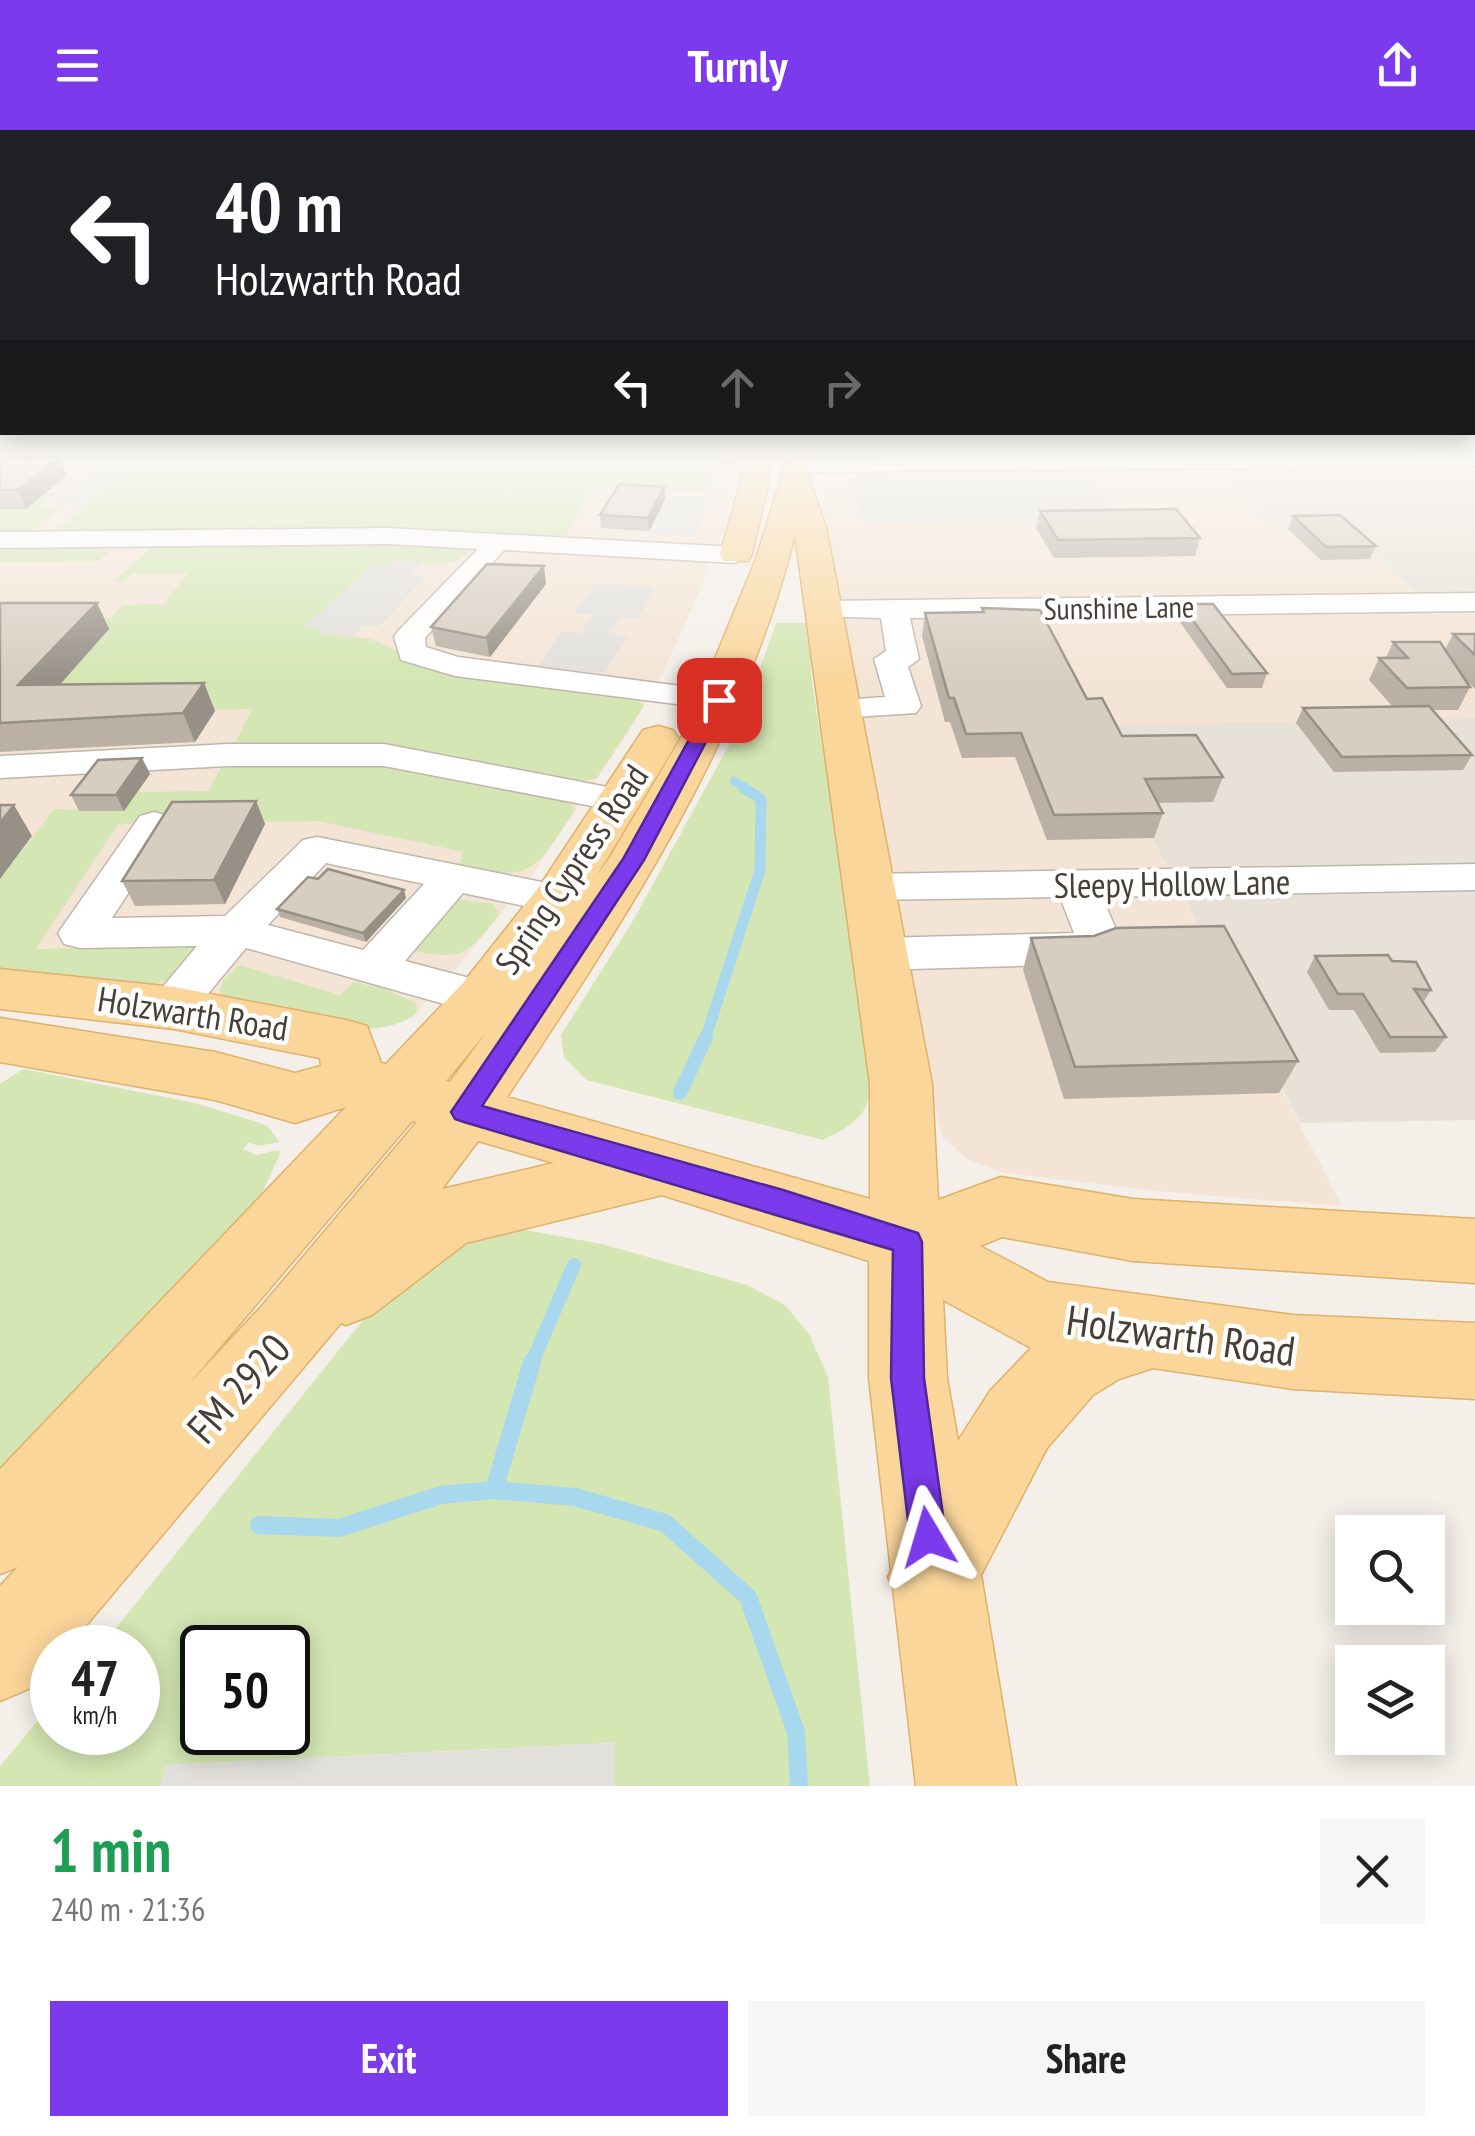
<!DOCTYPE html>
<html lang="en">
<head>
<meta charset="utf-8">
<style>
  :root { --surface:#fff; --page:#f6f6f6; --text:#222; --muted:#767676; --accent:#7c3aed }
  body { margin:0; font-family:"PT Sans Narrow",sans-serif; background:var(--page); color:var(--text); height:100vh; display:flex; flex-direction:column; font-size:38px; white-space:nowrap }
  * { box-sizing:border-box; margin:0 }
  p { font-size:32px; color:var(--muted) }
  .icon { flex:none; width:55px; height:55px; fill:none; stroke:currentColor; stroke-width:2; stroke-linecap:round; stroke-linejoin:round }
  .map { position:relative; height:1656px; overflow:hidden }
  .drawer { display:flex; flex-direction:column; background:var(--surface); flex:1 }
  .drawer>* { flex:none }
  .hud { position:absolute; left:0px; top:0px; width:1475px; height:305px; box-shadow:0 5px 25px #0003; background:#202124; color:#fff; overflow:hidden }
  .buttons { position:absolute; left:1335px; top:1385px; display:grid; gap:20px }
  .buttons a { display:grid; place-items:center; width:110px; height:110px; border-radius:0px; background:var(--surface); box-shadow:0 5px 25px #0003; font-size:50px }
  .speed { position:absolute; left:30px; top:1495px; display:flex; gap:20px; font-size:50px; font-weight:700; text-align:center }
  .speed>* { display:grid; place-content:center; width:130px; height:130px; border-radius:50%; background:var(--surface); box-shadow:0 5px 25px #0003; line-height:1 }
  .speed small { font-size:25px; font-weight:400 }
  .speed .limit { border:5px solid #111; border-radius:15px; background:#fff; color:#111 }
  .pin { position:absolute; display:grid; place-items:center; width:85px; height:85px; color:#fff; margin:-42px; border-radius:20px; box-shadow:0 5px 15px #0006 }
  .me { position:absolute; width:110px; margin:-55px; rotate:353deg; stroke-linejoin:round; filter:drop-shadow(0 0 8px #0008) }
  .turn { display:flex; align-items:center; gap:35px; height:210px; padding:0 50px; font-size:45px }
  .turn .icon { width:130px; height:130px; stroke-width:2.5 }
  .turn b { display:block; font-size:70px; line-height:85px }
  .lanes { display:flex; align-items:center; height:95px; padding:0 50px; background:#0003; justify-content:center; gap:50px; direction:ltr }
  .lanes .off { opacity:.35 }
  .round { display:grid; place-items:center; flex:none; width:105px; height:105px; border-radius:0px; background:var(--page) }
  .summary { display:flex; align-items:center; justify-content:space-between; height:170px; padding:0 50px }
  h1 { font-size:60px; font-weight:600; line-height:75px; color:#1e9e55 }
  .cta { display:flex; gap:20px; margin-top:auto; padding:20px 50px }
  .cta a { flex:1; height:115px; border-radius:0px; background:var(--accent); color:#fff; font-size:40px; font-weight:600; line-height:115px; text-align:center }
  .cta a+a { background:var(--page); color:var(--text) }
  header { display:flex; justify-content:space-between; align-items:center; height:130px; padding:0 50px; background:var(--accent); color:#fff; font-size:45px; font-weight:600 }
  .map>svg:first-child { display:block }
  .residential { fill:#e7e1d7 }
  .commercial { fill:#f4e4d5 }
  .green { fill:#d4e6b3; fill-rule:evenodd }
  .parking { fill:#e2e0dd }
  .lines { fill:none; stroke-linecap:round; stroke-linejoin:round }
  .stream-far3 { stroke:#a8d8ee; stroke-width:9 }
  .stream-far2 { stroke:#a8d8ee; stroke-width:11 }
  .stream-far1 { stroke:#a8d8ee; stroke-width:14 }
  .stream { stroke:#a8d8ee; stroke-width:18 }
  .minor-casing { stroke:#bfb6ab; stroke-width:3 }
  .major-casing { stroke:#dfb16b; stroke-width:3 }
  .minor { fill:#fff; fill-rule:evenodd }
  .major { fill:#fad69b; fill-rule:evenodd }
  .wall { fill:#bab0a6 }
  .shaded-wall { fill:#979087 }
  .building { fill:#d8cdc1; stroke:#979087; stroke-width:2.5 }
  .route { fill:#7c3aed; stroke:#51269a; stroke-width:2.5 }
  .labels { text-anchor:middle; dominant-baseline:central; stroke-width:9; stroke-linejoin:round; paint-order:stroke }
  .far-street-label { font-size:30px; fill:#473f37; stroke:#fff }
  .street-label { font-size:35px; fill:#473f37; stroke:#fff }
  .near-street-label { font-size:42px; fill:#473f37; stroke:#fff }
</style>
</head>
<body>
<header><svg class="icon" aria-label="menu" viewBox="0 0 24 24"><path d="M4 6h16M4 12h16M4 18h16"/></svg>Turnly<svg class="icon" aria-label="share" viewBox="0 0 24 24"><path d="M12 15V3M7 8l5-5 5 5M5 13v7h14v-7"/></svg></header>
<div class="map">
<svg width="1475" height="1656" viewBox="0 0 1475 1656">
  <rect width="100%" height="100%" fill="#f4efe9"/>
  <g class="residential">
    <polygon points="1198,320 1475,320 1475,469 1423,469 1341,394 1271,395"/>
    <polygon points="1475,588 1475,990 1300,993 1093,594"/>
  </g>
  <g class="commercial">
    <polygon points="0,320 742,320 726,394 705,449 662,545 627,604 534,742 461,833 413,887 370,899 0,843"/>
    <polygon points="1212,334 1271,395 1341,394 1423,469 1475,469 1475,588 1093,595 1342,1076 1165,1062 1005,1043 968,1030 943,1007 913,910 825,444 820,344"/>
  </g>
  <g class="green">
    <polygon points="719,320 710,364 592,359 565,407 418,398 68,402 60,398 125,338 85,338 60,358 51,359 66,346 31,335 44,324 0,325 2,320"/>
    <polygon points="46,362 56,363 40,377 60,378 35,399 0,403 0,379 26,379"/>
    <path d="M405,414l65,6c-17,21 -48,12 -73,10l-6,6 -19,-1 -67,62 15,2 1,5 51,5 29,14 235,45 8,8 -47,72 -23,5 -343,-32 21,-42 -252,4v-13l47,-1 61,-69 -18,-11 21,-1 12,-13 41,-1 24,-31 -56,1 -8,8 -10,-1 37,-33z"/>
    <polygon points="101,417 108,423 98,431 0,432 0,419"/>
    <path d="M776,493h32l4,60 62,375c-4,50 -5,60 -51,82l-237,-60 -22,-23 -3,-22 73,-116 107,-196z"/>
    <path d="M366,628l198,42 9,6v7c-41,61 -40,68 -116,53l7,-14 -146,-31 -200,3 -82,125 156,-3 1,10 -26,24 -24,7 -143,-14v-94l54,-70 69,2 13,-19 72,-1 17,-30z"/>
    <path d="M446,768l48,6 5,11c-35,44 -39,46 -95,34z"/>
    <path d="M239,835l101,30 14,-13 31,7 31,14 1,9c-44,40 -148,-3 -198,-16l4,-16z"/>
    <polygon points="23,939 195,973 260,993 268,996 279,1012 258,1016 249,1012 243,1019 256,1025 279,1020 280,1024 259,1070 0,1340 0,954"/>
    <path d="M514,1098l88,16 145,41 38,20 24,29 19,43 42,409h-256v-43l-447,22 -7,21h-160v-20l52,-62v28h86v-84l-37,-1 278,-347 59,-49zM202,1518h86v84h-86z"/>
  </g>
  <g class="parking">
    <polygon points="126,337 82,377 44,377 91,338"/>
    <polygon points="1091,345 1125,390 864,393 850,347"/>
    <polygon points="668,365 710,367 694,406 649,404"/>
    <polygon points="397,430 423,432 410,444 427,446 379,496 359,495 361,498 352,507 320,504 320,499 304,497 372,435 391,436"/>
    <polygon points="595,453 655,458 638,488 620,487 609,504 627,507 605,542 536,539 562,501 581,503 592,485 575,483"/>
    <polygon points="615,1613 614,1656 160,1656 167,1635"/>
  </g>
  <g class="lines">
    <polyline class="stream-far3" points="734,651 748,660"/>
    <polyline class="stream-far2" points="705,910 760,740 761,669 744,658"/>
    <g class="stream-far1">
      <polyline points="680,963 706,907"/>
      <polyline points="531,1235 574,1135"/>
    </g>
    <g class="stream">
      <polyline points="494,1360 532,1232"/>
      <polyline points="259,1395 339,1398 441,1365 494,1360 575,1367 665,1393 748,1467 796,1602 799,1656"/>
    </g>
    <g class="minor-casing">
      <g id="minor">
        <polygon points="1475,322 1475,336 799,342 788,335 799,328"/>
        <polygon points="388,398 735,417 748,425 735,433 504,420 425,508 426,517 458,527 696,558 701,565 696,572 684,575 455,546 401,530 394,507 398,501 478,419 388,414 0,418 0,402"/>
        <polygon points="1475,463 1475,481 910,488 919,529 908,537 921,576 916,583 840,588 828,585 823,578 828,571 885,567 874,529 886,521 881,488 813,486 808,480 813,474 823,471"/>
        <polygon points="228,614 384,614 623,660 636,663 642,671 636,679 623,682 384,636 228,636 0,648 0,626"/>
        <path d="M154,682l14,4 5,8 -61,94 113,-2 78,-76 14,-3 240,48 15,4 6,10 -6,10 -15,4 -94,-20 -58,68 95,25 6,12 -6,12 -17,5 -237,-67 -59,71 -17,5 -17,-5 -7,-12 51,-61 -117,2 -16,-4 -6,-11 82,-117zM326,733l98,21 -61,66 -95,-25z"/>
        <polygon points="1475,734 1475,760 1102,767 1119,806 1100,830 1084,834 877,840 861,835 855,824 861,813 877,808 1074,803 1060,767 869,770 854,767 848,757 854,747 869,744"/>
      </g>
    </g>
    <g class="major-casing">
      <g id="major">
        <polygon points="744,320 771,320 769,351 752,424 748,431 724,431 720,424 741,351"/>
        <path d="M783,320h28l-2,29 17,48 106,557 6,116 63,-23 132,22 342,20v64l-342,-22 -131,-24 -22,9 68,36 245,33 182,8v76l-182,-10 -140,-21 -34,11 -26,16 -46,53 -66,127 35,211h-100l-23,-198 -5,-11 3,-6 -22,-193v-117l-207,-66 -196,48 -94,72 -26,10 -5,-2 -274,325h-15v16l-19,23 -33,14v-115l18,-19 -18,7v-105l346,-362 -51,16 -80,-23 -215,-38v-44l215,34 80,21 26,-7 -1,-8 -146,-29 -174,-20v-40l174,18 172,33 21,6 14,37 5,1 77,-81 76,-96 104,-157 15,-4 15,4 6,9 -83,138 14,-20 75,-126 71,-172 29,-94zM795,405l75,549v115l-363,-102c116,-174 237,-356 288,-562zM488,900l-38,52 -4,-1zM412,991l5,1 -157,186 -72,77zM478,1011l76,22 -112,26zM943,1170l88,48 -41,43 -32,50 -11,-63z"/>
      </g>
    </g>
    <use href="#minor" class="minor"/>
    <use href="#major" class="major"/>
  </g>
  <g class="wall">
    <polygon points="1004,320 1135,320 1004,321"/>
    <polygon points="0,331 67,345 26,379 0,379"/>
    <polygon points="664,357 665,369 649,401 601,398 600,385"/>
    <polygon points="1040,381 1200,408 1195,426 1054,428 1036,398"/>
    <polygon points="1293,386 1376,416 1370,429 1321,430 1288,399"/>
    <polygon points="546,454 490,527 436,516 431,497"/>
    <polygon points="0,473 97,473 109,499 59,555 204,553 215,581 195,612 0,622"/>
    <polygon points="1181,474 1267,543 1262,558 1227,558 1177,488"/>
    <polygon points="982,478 1087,569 1122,606 1223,647 1213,672 1158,673 1163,683 1154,708 1047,710 1015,627 962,628 950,592 945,592 922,506 925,483 981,482"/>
    <polygon points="1453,504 1475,504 1475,559 1463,547 1470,557 1458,580 1433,580 1472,625 1463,640 1334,642 1296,593 1303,578 1392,576 1369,550 1379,528 1386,528 1393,512 1445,520"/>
    <polygon points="142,628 150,644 124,681 79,681 71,665"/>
    <polygon points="256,671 265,694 225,774 135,776 122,751"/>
    <polygon points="318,749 406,768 366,812 280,787 277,779"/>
    <polygon points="1031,808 1298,931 1279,963 1064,969 1023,840"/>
    <polygon points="1315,826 1392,831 1431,860 1423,873 1446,907 1435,922 1380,923 1354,880 1329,880 1307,842"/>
  </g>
  <g class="shaded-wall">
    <polygon points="59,327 67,345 26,379 18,360"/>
    <polygon points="664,357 665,369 649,401 648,388"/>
    <polygon points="544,436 546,454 490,527 486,508"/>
    <polygon points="97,473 109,499 34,584 18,555"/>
    <polygon points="204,553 215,581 195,612 183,583"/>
    <polygon points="142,628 150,644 124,681 116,665"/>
    <polygon points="256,671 265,694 225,774 214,750"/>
    <polygon points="14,675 32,706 0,749 0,693"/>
    <polygon points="404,760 406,768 366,812 363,803"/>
  </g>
  <g class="building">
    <polygon points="59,327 18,360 0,360 0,331 3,328"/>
    <polygon points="619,354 664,357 648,388 600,385"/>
    <polygon points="1176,379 1200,408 1058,410 1040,381"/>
    <polygon points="1340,385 1376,416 1326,417 1293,386"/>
    <polygon points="487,434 544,436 486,508 431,497"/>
    <polygon points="0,473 97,473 18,555 204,553 183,583 0,593"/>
    <polygon points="1181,474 1213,474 1267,543 1232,544"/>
    <polygon points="982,478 1040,480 1087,569 1102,568 1122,606 1196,605 1223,647 1145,649 1163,683 1054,685 1021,603 966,604 954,568 949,568 925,483 984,482"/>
    <polygon points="1453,504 1475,504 1475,525"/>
    <polygon points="1393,512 1440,512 1470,557 1407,558 1379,528 1408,528"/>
    <polygon points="1429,576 1472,625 1342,627 1303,578"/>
    <polygon points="142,628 116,665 71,665 98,630"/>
    <polygon points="256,671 214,750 122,751 172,672"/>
    <polygon points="0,675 14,675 0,693"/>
    <polygon points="328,739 404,760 363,803 277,779 308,747 318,749"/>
    <polygon points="1224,796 1298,931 1075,937 1031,808 1094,806 1116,798"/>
    <polygon points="1388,825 1392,831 1416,832 1431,860 1414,859 1446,907 1390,907 1363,864 1338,864 1315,826"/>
  </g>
  <linearGradient id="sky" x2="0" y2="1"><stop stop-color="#8ec2ea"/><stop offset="0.58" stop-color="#faf8f5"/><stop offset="1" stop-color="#faf8f5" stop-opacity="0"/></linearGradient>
  <rect width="1475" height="551" fill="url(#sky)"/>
  <polygon class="route" points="719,565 728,570 644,730 482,976 783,1060 918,1103 922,1112 924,1248 946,1407 941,1420 928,1425 915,1420 910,1407 891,1248 893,1120 464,992 455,989 451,982 623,729 711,570"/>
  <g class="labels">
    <g class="far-street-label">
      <text transform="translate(1119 477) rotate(-1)">Sunshine Lane</text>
    </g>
    <g class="street-label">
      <text transform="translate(571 739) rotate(-56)">Spring Cypress Road</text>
      <text transform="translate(1172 753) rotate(-1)">Sleepy Hollow Lane</text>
      <text transform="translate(193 883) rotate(9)">Holzwarth Road</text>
    </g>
    <g class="near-street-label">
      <text transform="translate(1181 1205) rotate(8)">Holzwarth Road</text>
      <text transform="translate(238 1258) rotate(-48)">FM 2920</text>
    </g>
  </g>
</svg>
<div class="buttons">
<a><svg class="icon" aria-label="search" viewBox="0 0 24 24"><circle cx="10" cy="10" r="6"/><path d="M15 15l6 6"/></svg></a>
<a><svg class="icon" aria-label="layers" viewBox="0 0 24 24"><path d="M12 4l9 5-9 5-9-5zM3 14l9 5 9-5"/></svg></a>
</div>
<div class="speed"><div>47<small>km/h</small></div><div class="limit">50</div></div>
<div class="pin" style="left:719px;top:570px;background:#d93025"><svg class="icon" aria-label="arrive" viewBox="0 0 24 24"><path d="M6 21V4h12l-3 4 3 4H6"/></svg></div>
<svg class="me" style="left:928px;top:1407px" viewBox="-20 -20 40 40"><path d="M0-17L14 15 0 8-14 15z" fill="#7c3aed" stroke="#fff" stroke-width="4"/></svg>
<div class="hud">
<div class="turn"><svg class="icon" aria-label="left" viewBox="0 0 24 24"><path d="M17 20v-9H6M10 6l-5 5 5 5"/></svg><div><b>40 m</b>Holzwarth Road</div></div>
<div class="lanes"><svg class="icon" aria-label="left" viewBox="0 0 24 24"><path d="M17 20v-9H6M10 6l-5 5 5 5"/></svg><svg class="icon off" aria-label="ahead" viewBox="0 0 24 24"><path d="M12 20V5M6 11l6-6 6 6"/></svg><svg class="icon off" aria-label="right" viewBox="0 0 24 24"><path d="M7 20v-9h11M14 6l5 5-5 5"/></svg></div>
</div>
</div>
<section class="drawer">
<div class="summary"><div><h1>1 min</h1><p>240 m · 21:36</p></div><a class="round"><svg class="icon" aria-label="close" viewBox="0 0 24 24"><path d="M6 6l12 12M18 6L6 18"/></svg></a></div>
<div class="cta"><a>Exit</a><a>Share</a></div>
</section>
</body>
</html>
